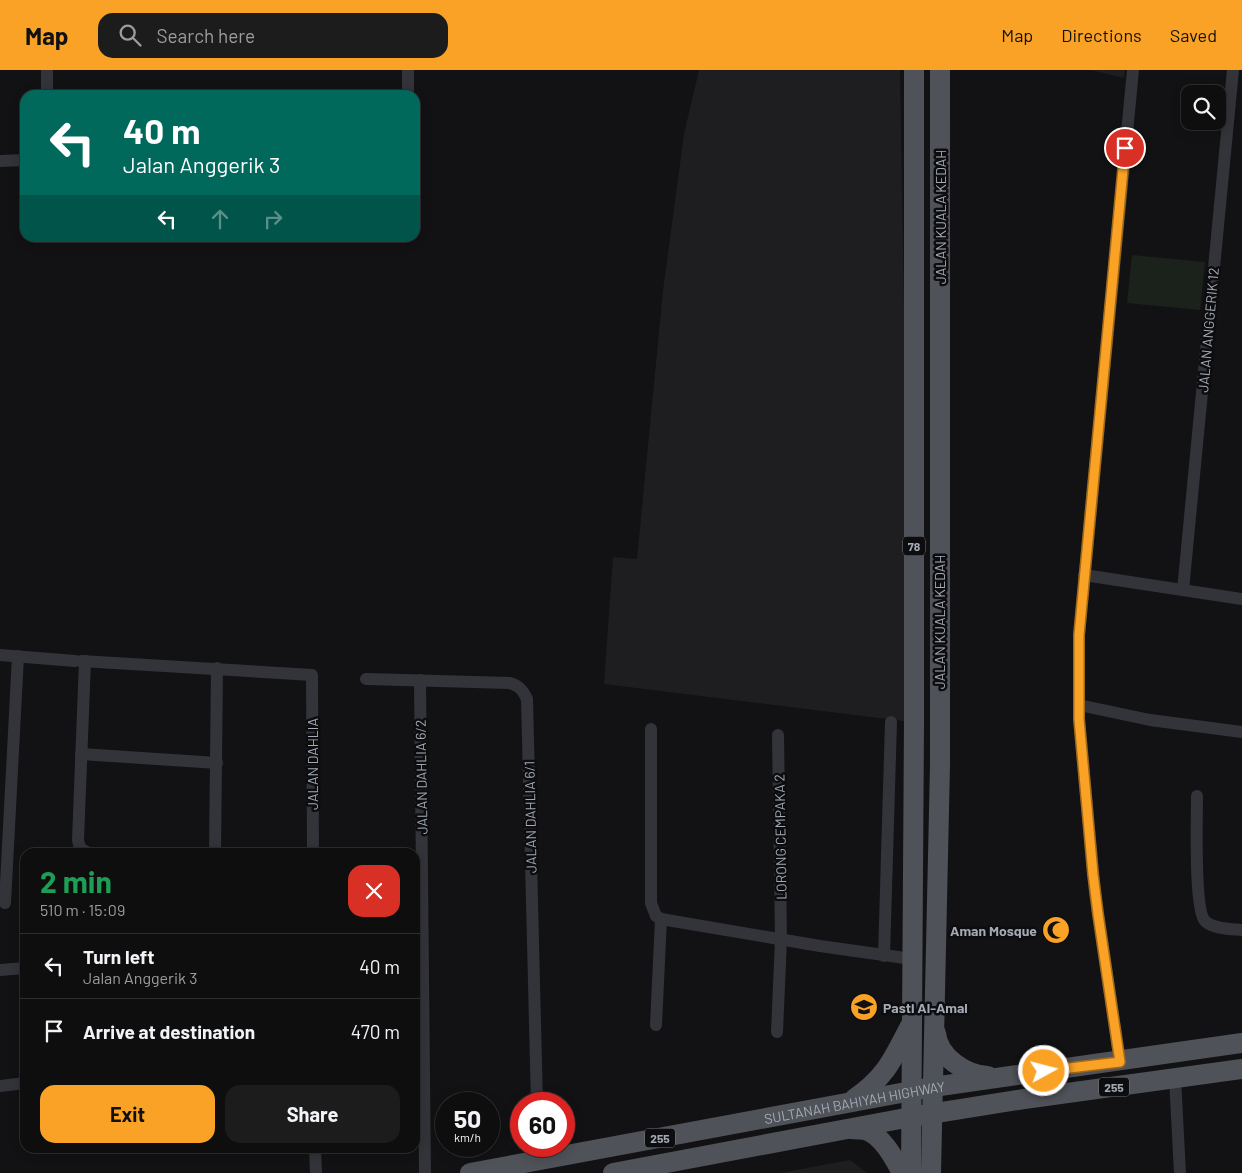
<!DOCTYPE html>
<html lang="en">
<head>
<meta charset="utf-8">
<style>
  :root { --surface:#0e0e0f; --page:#1c1c1d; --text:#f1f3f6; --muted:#9b9c9e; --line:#2e2e2f; --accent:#f9a225 }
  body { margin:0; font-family:Barlow,sans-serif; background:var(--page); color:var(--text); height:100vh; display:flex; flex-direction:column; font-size:19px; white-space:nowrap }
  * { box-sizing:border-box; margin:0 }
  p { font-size:16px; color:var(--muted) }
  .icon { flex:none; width:28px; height:28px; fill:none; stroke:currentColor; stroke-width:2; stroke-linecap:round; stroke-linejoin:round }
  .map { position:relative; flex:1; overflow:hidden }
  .drawer { position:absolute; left:20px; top:778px; width:400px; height:305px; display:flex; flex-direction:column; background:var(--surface); border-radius:15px; box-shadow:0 2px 12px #0003,0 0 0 1px var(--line) }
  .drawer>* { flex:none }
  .banner { position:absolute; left:20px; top:20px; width:400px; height:152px; border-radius:15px; box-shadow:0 2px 12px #0003,0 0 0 1px var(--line); background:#00695c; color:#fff; overflow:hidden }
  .tools { position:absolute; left:1181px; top:15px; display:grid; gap:10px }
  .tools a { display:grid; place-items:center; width:45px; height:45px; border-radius:10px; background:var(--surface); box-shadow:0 2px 12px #0003,0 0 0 1px var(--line); font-size:25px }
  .speed { position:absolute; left:435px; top:1022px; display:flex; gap:10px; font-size:25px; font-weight:700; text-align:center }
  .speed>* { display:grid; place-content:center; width:65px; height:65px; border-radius:50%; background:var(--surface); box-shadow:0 2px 12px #0003,0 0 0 1px var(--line); line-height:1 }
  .speed small { font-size:12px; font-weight:400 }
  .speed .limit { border:8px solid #d22; background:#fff; color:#111 }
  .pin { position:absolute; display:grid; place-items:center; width:42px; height:42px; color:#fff; margin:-21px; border:2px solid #fff; border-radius:50%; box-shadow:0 1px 5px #0007 }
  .me { position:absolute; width:55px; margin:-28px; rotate:83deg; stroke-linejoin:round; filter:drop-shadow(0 0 4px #0008) }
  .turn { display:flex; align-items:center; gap:18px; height:105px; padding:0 20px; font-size:22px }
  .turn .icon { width:65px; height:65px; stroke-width:2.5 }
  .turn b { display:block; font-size:35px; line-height:42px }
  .lanes { display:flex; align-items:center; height:48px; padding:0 20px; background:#0003; justify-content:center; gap:25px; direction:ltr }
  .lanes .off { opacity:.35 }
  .round { display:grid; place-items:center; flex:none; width:52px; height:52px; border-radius:15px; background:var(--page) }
  .overview { display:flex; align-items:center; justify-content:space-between; height:85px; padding:0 20px }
  h1 { font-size:30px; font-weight:700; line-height:38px; color:#1e9e55 }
  .primary-button { display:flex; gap:10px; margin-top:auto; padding:10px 20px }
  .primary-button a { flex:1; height:58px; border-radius:15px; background:var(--accent); color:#111; font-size:20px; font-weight:700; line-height:58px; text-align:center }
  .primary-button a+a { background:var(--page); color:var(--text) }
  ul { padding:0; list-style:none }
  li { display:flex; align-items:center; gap:15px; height:65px; padding:0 20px; border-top:1px solid var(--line) }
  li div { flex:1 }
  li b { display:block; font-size:19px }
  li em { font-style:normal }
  header { display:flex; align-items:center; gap:30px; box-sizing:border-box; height:70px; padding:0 25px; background:var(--accent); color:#111 }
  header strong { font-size:24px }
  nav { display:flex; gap:28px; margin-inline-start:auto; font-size:18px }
  .search { width:350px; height:45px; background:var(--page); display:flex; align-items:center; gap:12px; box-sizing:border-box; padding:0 18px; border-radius:15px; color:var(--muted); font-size:19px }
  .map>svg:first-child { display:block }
  .built { fill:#1e1e21 }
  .green { fill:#1a221b }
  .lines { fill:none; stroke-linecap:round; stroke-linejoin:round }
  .street { stroke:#333439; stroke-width:12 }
  .primary { stroke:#4f5258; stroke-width:20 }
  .route-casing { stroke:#a26918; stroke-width:12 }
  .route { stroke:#f9a225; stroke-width:9 }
  .labels { text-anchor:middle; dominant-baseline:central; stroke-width:5; stroke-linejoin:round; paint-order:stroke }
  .shield { fill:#0d0d0f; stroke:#767b83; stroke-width:1 }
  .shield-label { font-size:12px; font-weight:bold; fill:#a3aab5 }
  .street-label { font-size:14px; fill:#a3aab5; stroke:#0d0d0f }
  .poi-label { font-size:14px; font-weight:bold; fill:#a3aab5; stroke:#0d0d0f; text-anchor:end }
</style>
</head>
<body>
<header>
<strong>Map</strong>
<div class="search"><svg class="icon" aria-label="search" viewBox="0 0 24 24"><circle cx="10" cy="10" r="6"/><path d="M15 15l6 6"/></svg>Search here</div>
<nav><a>Map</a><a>Directions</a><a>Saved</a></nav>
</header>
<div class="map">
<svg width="1242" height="1103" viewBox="0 0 1242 1103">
  <rect width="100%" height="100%" fill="#121214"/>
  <g class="built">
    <polygon points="699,0 900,0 911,652 604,614 613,487 637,489 663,221 684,64"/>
    <polygon points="1091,0 1125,0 1124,8"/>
    <polygon points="850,1090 867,1103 780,1103"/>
  </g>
  <polygon class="green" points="1132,185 1205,192 1200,240 1127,233"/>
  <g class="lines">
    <g class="street">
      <polyline points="47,0 47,25"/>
      <polyline points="408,0 408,25"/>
      <polyline points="0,91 25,90"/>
      <polyline points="1084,505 1242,529"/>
      <polyline points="1183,520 1233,0"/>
      <polyline points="0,585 75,591"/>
      <polyline points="81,591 312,605 313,782"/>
      <path d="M85,591l-7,179c1,7 3,10 9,12"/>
      <path d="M366,609l144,4c9,3 13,7 17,16l10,405"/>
      <polyline points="420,610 425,1103"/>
      <polyline points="1079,635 1150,650 1242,662"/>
      <polyline points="651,659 651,833 656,846 661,849 820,876 912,889"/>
      <polyline points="81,684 217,693"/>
      <path d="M1197,726c0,21 -3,113 8,125 8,8 26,8 37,9"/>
      <polyline points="215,782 217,598"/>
      <polyline points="5,833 18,586"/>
      <polyline points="884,886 891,652"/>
      <polyline points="0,900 25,898"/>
      <polyline points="656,955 661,849"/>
      <polyline points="777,962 781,869 778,665"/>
      <polyline points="1120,992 1095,823 1079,649 1079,565 1133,0"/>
      <polyline points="1175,1008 1180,1103"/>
      <polyline points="0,1016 25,1013"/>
      <polyline points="538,1076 538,1092"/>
      <polyline points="315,1078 316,1103"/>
    </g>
    <g class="primary">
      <path d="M936,963c2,24 30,42 52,43"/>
      <path d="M854,1029c32,-22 39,-40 56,-73"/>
      <path d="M852,1059c4,1 9,0 13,1 17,5 29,28 37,43"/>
      <path id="s1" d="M470,1103l463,-86 309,-44"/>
      <polyline points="613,1103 911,1047 1024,1029 1242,999"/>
      <polyline points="911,1103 914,654 914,0"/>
      <polyline points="931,1103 940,695 940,0"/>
    </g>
  </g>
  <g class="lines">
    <g class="route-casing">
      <polyline id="route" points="1044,1001 1120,992 1098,844 1093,804 1079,649 1079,565 1125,78"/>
    </g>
    <use href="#route" class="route"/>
  </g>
  <defs>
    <g id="mosque-disc" transform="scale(1.4375)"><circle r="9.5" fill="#f9a225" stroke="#0d0d0f"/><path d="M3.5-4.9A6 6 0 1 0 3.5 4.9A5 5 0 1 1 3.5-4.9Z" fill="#111"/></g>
    <g id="school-disc" transform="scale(1.4375)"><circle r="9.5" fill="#f9a225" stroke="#0d0d0f"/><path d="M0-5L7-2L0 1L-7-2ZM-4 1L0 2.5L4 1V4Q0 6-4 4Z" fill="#111"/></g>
  </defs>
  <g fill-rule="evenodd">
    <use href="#mosque-disc" x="1056" y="860"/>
    <use href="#school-disc" x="864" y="937"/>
  </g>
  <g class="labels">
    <g class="shield">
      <rect x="903" y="466.5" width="22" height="19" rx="4"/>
      <rect x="1099" y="1007.5" width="30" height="19" rx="4"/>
      <rect x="645" y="1058.5" width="30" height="19" rx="4"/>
    </g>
    <g class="shield-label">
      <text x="914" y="476">78</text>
      <text x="1114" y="1017">255</text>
      <text x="660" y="1068">255</text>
    </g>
    <g class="street-label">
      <text transform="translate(940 147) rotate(-90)">JALAN KUALA KEDAH</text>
      <text transform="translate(1208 260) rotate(-85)">JALAN ANGGERIK 12</text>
      <text transform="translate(939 552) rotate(-90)">JALAN KUALA KEDAH</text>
      <text transform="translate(312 694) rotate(-90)">JALAN DAHLIA</text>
      <text transform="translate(421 707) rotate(-91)">JALAN DAHLIA 6/2</text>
      <text transform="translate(530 747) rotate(-91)">JALAN DAHLIA 6/1</text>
      <text transform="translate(780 767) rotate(-91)">LORONG CEMPAKA 2</text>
      <text stroke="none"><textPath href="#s1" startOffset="391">SULTANAH BAHIYAH HIGHWAY</textPath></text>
    </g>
    <g class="poi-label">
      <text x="1037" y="860">Aman Mosque</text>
      <text x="883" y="937" text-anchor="start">Pasti Al-Amal</text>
    </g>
  </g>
</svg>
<div class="tools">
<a><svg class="icon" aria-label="search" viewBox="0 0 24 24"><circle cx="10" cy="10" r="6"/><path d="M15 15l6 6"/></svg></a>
</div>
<div class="speed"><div>50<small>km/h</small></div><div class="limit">60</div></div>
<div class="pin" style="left:1125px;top:78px;background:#d93025"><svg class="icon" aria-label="arrive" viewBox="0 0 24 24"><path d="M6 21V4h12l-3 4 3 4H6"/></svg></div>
<svg class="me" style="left:1044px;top:1001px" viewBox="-20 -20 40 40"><circle r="17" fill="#f9a225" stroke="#fff" stroke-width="3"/><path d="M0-11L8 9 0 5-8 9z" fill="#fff"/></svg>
<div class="banner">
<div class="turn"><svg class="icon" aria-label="left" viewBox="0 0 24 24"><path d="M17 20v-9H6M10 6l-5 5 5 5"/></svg><div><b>40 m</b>Jalan Anggerik 3</div></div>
<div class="lanes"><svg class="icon" aria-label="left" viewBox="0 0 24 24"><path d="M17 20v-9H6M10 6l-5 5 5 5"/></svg><svg class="icon off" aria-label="ahead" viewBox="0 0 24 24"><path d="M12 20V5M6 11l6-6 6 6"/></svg><svg class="icon off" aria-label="right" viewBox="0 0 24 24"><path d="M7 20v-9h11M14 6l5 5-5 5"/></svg></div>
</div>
<section class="drawer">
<div class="overview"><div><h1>2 min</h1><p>510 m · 15:09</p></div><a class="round" style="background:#d93025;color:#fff"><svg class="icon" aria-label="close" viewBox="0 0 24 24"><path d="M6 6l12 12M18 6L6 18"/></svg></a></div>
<ul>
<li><svg class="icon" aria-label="left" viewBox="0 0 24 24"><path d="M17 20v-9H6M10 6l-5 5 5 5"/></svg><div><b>Turn left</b><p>Jalan Anggerik 3</p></div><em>40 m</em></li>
<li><svg class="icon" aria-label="arrive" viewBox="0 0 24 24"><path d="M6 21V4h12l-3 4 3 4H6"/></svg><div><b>Arrive at destination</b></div><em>470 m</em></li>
</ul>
<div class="primary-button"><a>Exit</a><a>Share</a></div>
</section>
</div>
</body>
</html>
